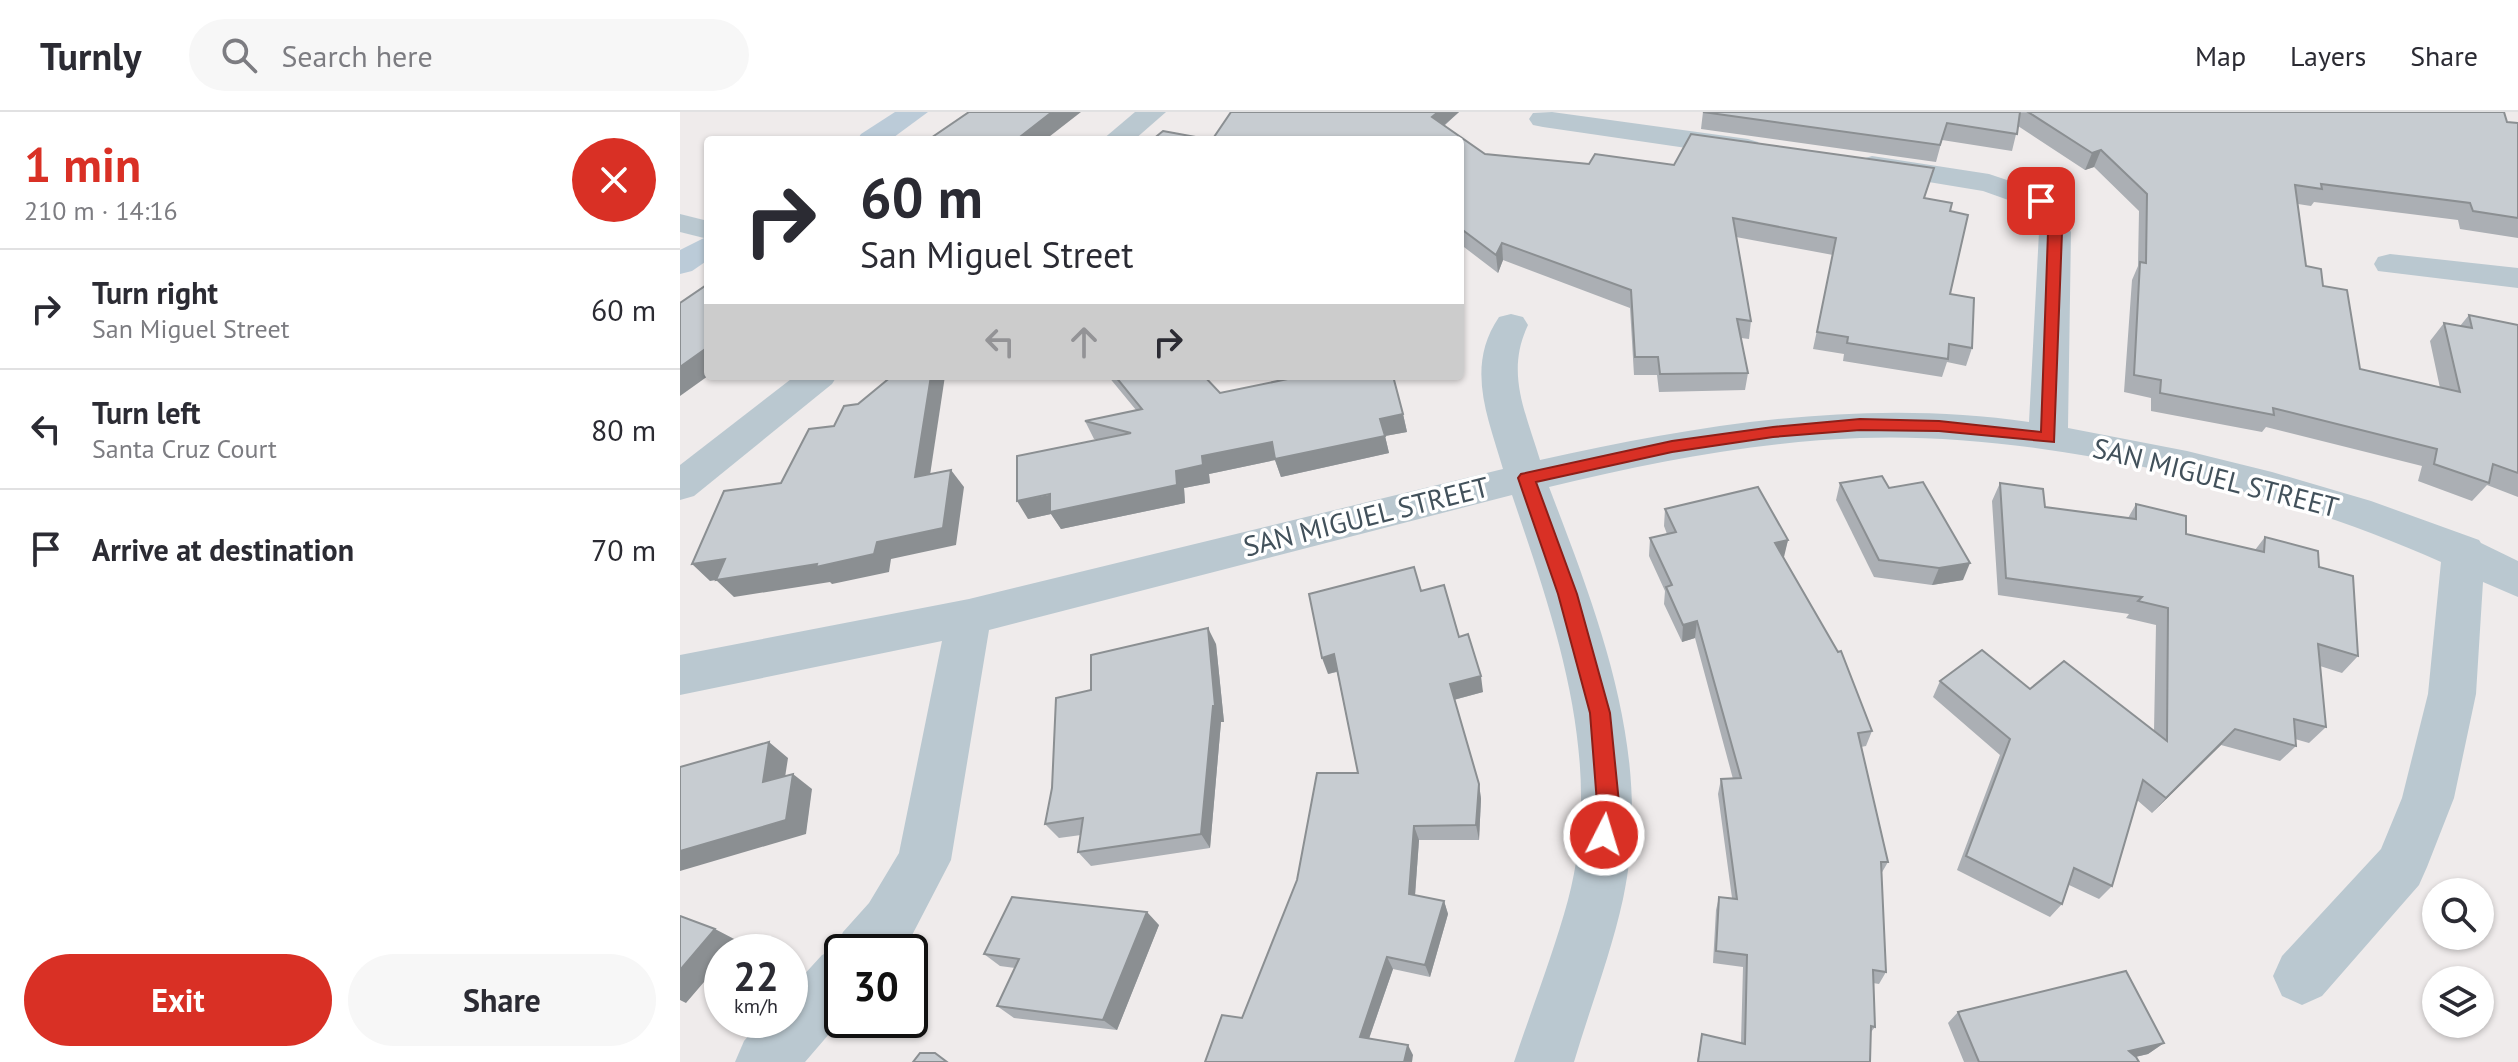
<!DOCTYPE html>
<html lang="en">
<head>
<meta charset="utf-8">
<style>
  :root { --surface:#fff; --page:#f7f7f7; --text:#2b2b33; --muted:#7c7c81; --line:#e1e1e2; --accent:#d93025 }
  body { margin:0; font-family:"PT Sans",sans-serif; background:var(--page); color:var(--text); height:100vh; display:flex; flex-direction:column; font-size:30px; white-space:nowrap }
  * { box-sizing:border-box; margin:0 }
  p { font-size:26px; color:var(--muted) }
  .icon { flex:none; width:44px; height:44px; fill:none; stroke:currentColor; stroke-width:2; stroke-linecap:round; stroke-linejoin:round }
  .map { position:relative; flex:1; overflow:hidden }
  .side { display:flex; flex-direction:column; background:var(--surface); width:680px }
  .side>* { flex:none }
  .hud { position:absolute; left:24px; top:24px; width:760px; height:244px; border-radius:8px; box-shadow:0 2px 6px #0004; background:#fff; color:var(--text); overflow:hidden }
  .tools { position:absolute; left:1742px; top:766px; display:grid; gap:16px }
  .tools a { display:grid; place-items:center; width:72px; height:72px; border-radius:50%; background:var(--surface); box-shadow:0 2px 6px #0004; font-size:40px }
  .speed { position:absolute; left:24px; top:822px; display:flex; gap:16px; font-size:40px; font-weight:700; text-align:center }
  .speed>* { display:grid; place-content:center; width:104px; height:104px; border-radius:50%; background:var(--surface); box-shadow:0 2px 6px #0004; line-height:1 }
  .speed small { font-size:20px; font-weight:400 }
  .speed .limit { border:4px solid #111; border-radius:12px; background:#fff; color:#111 }
  .pin { position:absolute; display:grid; place-items:center; width:68px; height:68px; color:#fff; margin:-34px; border-radius:16px; box-shadow:0 4px 12px #0006 }
  .me { position:absolute; width:88px; margin:-44px; rotate:5deg; stroke-linejoin:round; filter:drop-shadow(0 0 6px #0008) }
  .turn { display:flex; align-items:center; gap:28px; height:168px; padding:0 24px; font-size:36px }
  .turn .icon { width:104px; height:104px; stroke-width:2.5 }
  .turn b { display:block; font-size:56px; line-height:68px }
  .lanes { display:flex; align-items:center; height:76px; padding:0 24px; background:#0003; justify-content:center; gap:40px; direction:ltr }
  .lanes .off { opacity:.35 }
  .round { display:grid; place-items:center; flex:none; width:84px; height:84px; border-radius:42px; background:var(--page) }
  .overview { display:flex; align-items:center; justify-content:space-between; height:136px; padding:0 24px }
  h1 { font-size:48px; font-weight:800; line-height:60px; color:var(--accent) }
  .action { display:flex; gap:16px; margin-top:auto; padding:16px 24px }
  .action a { flex:1; height:92px; border-radius:48px; background:var(--accent); color:#fff; font-size:32px; font-weight:800; line-height:92px; text-align:center }
  .action a+a { background:var(--page); color:var(--text) }
  ul { padding:0; list-style:none }
  li { display:flex; align-items:center; gap:24px; height:120px; padding:0 24px; border-top:2px solid var(--line) }
  li div { flex:1 }
  li b { display:block; font-size:30px }
  li em { font-style:normal }
  header { display:flex; align-items:center; gap:48px; box-sizing:border-box; height:112px; padding:0 40px; background:var(--surface); border-bottom:2px solid var(--line) }
  header strong { font-size:38px }
  nav { display:flex; gap:44px; margin-inline-start:auto; font-size:28px }
  .search { width:560px; height:72px; background:var(--page); display:flex; align-items:center; gap:20px; box-sizing:border-box; padding:0 28px; border-radius:44px; color:var(--muted); font-size:30px }
  main { display:flex; flex:1; min-height:0 }
  .map>svg:first-child { display:block }
  .lines { fill:none; stroke-linecap:round; stroke-linejoin:round }
  .street { fill:#bac8d0; fill-rule:evenodd }
  .secondary { fill:#bbcbd8; fill-rule:evenodd }
  .wall { fill:#abafb4 }
  .shaded-wall { fill:#8b8f92 }
  .building { fill:#c7ccd1; stroke:#8b8f92; stroke-width:2 }
  .route { fill:#d93025; stroke:#8d1f18; stroke-width:2 }
  .labels { text-anchor:middle; dominant-baseline:central; stroke-width:7; stroke-linejoin:round; paint-order:stroke }
  .street-label { font-size:28px; fill:#42515b; stroke:#fff }
</style>
</head>
<body>
<header>
<strong>Turnly</strong>
<div class="search"><svg class="icon" aria-label="search" viewBox="0 0 24 24"><circle cx="10" cy="10" r="6"/><path d="M15 15l6 6"/></svg>Search here</div>
<nav><a>Map</a><a>Layers</a><a>Share</a></nav>
</header>
<main>
<section class="side">
<div class="overview"><div><h1>1 min</h1><p>210 m · 14:16</p></div><a class="round" style="background:#d93025;color:#fff"><svg class="icon" aria-label="close" viewBox="0 0 24 24"><path d="M6 6l12 12M18 6L6 18"/></svg></a></div>
<ul>
<li><svg class="icon" aria-label="right" viewBox="0 0 24 24"><path d="M7 20v-9h11M14 6l5 5-5 5"/></svg><div><b>Turn right</b><p>San Miguel Street</p></div><em>60 m</em></li>
<li><svg class="icon" aria-label="left" viewBox="0 0 24 24"><path d="M17 20v-9H6M10 6l-5 5 5 5"/></svg><div><b>Turn left</b><p>Santa Cruz Court</p></div><em>80 m</em></li>
<li><svg class="icon" aria-label="arrive" viewBox="0 0 24 24"><path d="M6 21V4h12l-3 4 3 4H6"/></svg><div><b>Arrive at destination</b></div><em>70 m</em></li>
</ul>
<div class="action"><a>Exit</a><a>Share</a></div>
</section>
<div class="map">
<svg width="1838" height="950" viewBox="0 0 1838 950">
  <rect width="100%" height="100%" fill="#efebeb"/>
  <g class="lines">
    <g class="street">
      <polygon points="455,0 486,0 454,28 422,28"/>
      <polygon points="872,0 1068,27 1078,30 1082,36 1078,42 1068,45 863,15 853,13 849,7 853,1"/>
      <path d="M1192,44l117,18 63,21 19,37 -3,196 119,23 85,21 99,29 108,39 2,3 37,18v36l-35,-15 -7,112 -22,104 -27,69 -8,18 -97,111 -20,9 -20,-9 -9,-20 9,-20 99,-107 21,-51 26,-104 13,-132c-164,-74 -401,-131 -581,-124 -105,4 -209,24 -311,49 50,131 105,269 74,412 -12,55 -33,109 -49,163h-60c18,-54 39,-107 54,-162 37,-138 -12,-275 -56,-405l-523,135 -38,230 -42,81 -9,11h-58v67l-37,43h-70l9,-21 18,-21h28v-30l32,-35 14,-6 7,-17 26,-29 30,-50 43,-212 -262,54v-40l289,-56 534,-130c-15,-52 -38,-102 -4,-152l12,-3 12,3 5,8c-23,48 -2,88 12,135 161,-36 325,-62 489,-38l10,-190 -11,-25 -45,-16 -121,-20 -5,-6 5,-6z"/>
      <polygon points="0,102 28,109 28,127 0,120"/>
      <polygon points="1710,142 1838,156 1838,176 1698,159 1694,152 1698,145"/>
      <polygon points="115,264 157,264 152,272 14,384 0,388 0,353"/>
    </g>
    <g class="secondary">
      <polygon points="215,0 248,0 210,28 177,28 181,22"/>
      <polygon points="28,124 28,148 12,159 0,162 0,138"/>
    </g>
  </g>
  <g class="wall">
    <polygon points="551,0 779,0 764,14 805,42 1245,86 1270,99 1270,182 1292,236 1286,254 1267,250 1262,265 1163,249 1164,242 1133,237 1153,143 1056,125 1071,209 1069,227 1061,226 1068,261 1065,278 979,280 977,263 954,263 950,196 823,148 818,161 780,132 780,28"/>
    <polygon points="1023,0 1824,0 1827,10 1838,11 1838,126 1780,117 1778,108 1634,90 1631,94 1618,92 1626,154 1643,174 1680,257 1760,276 1750,229 1764,211 1780,214 1789,203 1838,213 1838,385 1807,373 1792,389 1738,369 1742,354 1586,315 1582,320 1471,299 1471,286 1444,280 1452,168 1458,154 1459,99 1414,55 1405,58 1338,14 1332,39 1262,28 1256,50 1021,17"/>
    <polygon points="428,264 524,264 540,281 723,302 727,320 705,324 709,341 601,365 595,348 529,362 530,371 504,376 505,391 381,417 371,402 348,407 418,328 414,327 405,309 456,298"/>
    <polygon points="1160,371 1209,376 1283,468 1252,473 1194,465 1156,388"/>
    <polygon points="1320,371 1365,395 1448,406 1456,392 1506,422 1575,438 1585,425 1639,455 1678,544 1662,561 1640,554 1646,615 1629,631 1615,627 1616,634 1600,649 1541,633 1472,701 1457,688 1432,774 1419,787 1389,773 1382,792 1370,805 1277,758 1320,643 1253,585 1260,569 1350,577 1474,619 1476,513 1446,506 1449,502 1318,483 1312,389"/>
    <polygon points="985,397 1108,428 1103,446 1192,619 1186,634 1181,635 1208,750 1201,762 1206,860 1199,872 1193,871 1195,915 1191,920 1190,950 1017,950 1022,922 1061,931 1063,855 1033,851 1036,798 1039,785 1052,786 1038,682 1041,667 1053,667 1015,526 1002,530 984,492 985,479 969,444 970,426 987,422 984,414"/>
    <polygon points="741,479 779,525 803,580 774,588 799,672 801,687 799,728 739,728 735,784 764,789 768,802 750,865 713,857 689,927 733,943 562,906 678,661 657,560 648,562"/>
    <polygon points="536,532 544,610 541,610 530,736 411,754 398,740 401,723 379,726 365,712 372,676 411,578"/>
    <polygon points="479,813 437,918 334,906 317,894 335,856 320,854 304,842"/>
    <polygon points="1278,900 1484,931 1468,942 1455,945 1459,950 1284,950 1268,911"/>
  </g>
  <g class="shaded-wall">
    <polygon points="372,0 401,0 365,28 336,28"/>
    <polygon points="758,0 779,0 754,22 752,5"/>
    <polygon points="1421,38 1414,55 1405,58 1412,41"/>
    <polygon points="822,131 823,148 818,161 816,143"/>
    <polygon points="28,235 28,264 0,284 0,255"/>
    <polygon points="251,264 265,264 247,383 235,365"/>
    <polygon points="723,302 727,320 705,324 709,341 601,365 595,348 529,362 530,371 504,376 505,391 381,417 371,402 348,407 337,389 496,359 522,344"/>
    <polygon points="271,358 284,375 276,433 211,447 209,460 152,472 150,470 54,485 36,468 30,469 12,452 45,447 197,430"/>
    <polygon points="1108,428 1104,445 1092,449 1095,431"/>
    <polygon points="1290,451 1283,468 1252,473 1259,456"/>
    <polygon points="1017,509 1015,526 1002,530 1003,513"/>
    <polygon points="528,516 536,532 544,610 541,610 530,736 521,722"/>
    <polygon points="654,542 659,559 648,562 642,546"/>
    <polygon points="801,564 803,580 773,588 770,572"/>
    <polygon points="1555,617 1541,633 1472,701 1486,686"/>
    <polygon points="89,630 108,646 102,685 83,670"/>
    <polygon points="113,662 132,677 126,722 0,759 0,739"/>
    <polygon points="799,672 801,687 799,728 796,713"/>
    <polygon points="734,714 739,728 734,796 729,782"/>
    <polygon points="764,789 768,802 750,865 745,853"/>
    <polygon points="467,800 479,813 437,918 423,908"/>
    <polygon points="35,817 58,829 49,840 42,840 42,849 6,891 0,888 0,858"/>
    <polygon points="707,845 713,857 686,935 680,925"/>
    <polygon points="1484,931 1468,942 1434,950 1449,939"/>
    <polygon points="728,933 733,943 732,950 724,950"/>
  </g>
  <g class="building">
    <polygon points="289,0 372,0 336,28 248,28"/>
    <polygon points="551,0 758,0 752,5 805,42 909,52 915,42 994,53 1011,22 1254,56 1244,86 1272,91 1270,99 1288,103 1270,182 1294,186 1292,236 1269,232 1268,247 1167,231 1168,225 1137,220 1156,126 1053,106 1071,209 1057,207 1068,261 980,262 978,245 955,245 951,178 822,131 816,143 780,116 780,28 532,28"/>
    <polygon points="1023,0 1340,0 1337,22 1267,11 1260,33"/>
    <polygon points="1348,0 1824,0 1827,10 1838,11 1838,106 1793,99 1790,91 1641,72 1642,77 1615,73 1626,154 1641,157 1643,174 1667,178 1680,257 1780,280 1764,211 1792,216 1789,203 1838,213 1838,361 1813,352 1809,371 1754,352 1757,337 1593,296 1594,303 1480,281 1481,268 1454,263 1460,150 1466,151 1467,82 1421,38 1412,41"/>
    <polygon points="483,19 532,28 472,28"/>
    <polygon points="28,172 28,235 0,255 0,191"/>
    <polygon points="212,264 251,264 235,365 271,358 263,416 197,430 194,442 136,455 137,452 36,468 45,447 12,452 44,379 101,371 129,317 154,314 164,294 178,292"/>
    <polygon points="435,264 524,264 540,281 622,264 713,264 723,302 700,307 705,324 595,347 592,330 522,344 523,353 496,359 497,373 370,400 370,382 337,389 337,344 451,321 405,309 462,297"/>
    <polygon points="1202,364 1209,376 1243,370 1290,451 1259,456 1199,448 1160,371"/>
    <polygon points="1320,371 1363,377 1365,395 1456,407 1456,392 1506,404 1506,422 1584,440 1585,425 1638,439 1639,455 1673,464 1678,544 1638,532 1646,615 1614,607 1616,634 1555,617 1486,686 1463,668 1432,774 1394,756 1382,792 1286,744 1330,627 1260,569 1302,538 1350,577 1384,549 1487,629 1488,496 1458,489 1462,485 1326,466"/>
    <polygon points="1078,375 1108,428 1095,431 1158,540 1161,539 1192,619 1178,621 1208,750 1201,750 1206,860 1193,858 1195,915 1191,914 1190,950 1018,950 1022,922 1065,932 1067,843 1036,839 1039,785 1057,787 1041,667 1061,666 1017,509 1003,513 986,475 992,473 970,426 996,420 985,397"/>
    <polygon points="734,455 741,479 764,473 779,525 788,522 801,564 770,572 799,672 796,713 734,714 729,782 764,789 745,853 707,845 680,925 728,933 724,950 525,950 542,903 562,906 617,768 637,661 678,661 654,542 642,546 629,482"/>
    <polygon points="528,516 535,594 533,594 521,722 398,740 403,706 365,712 372,676 376,586 411,578 411,543"/>
    <polygon points="89,630 83,670 113,662 106,708 0,739 0,655"/>
    <polygon points="332,785 467,800 423,908 317,894 339,847 304,842"/>
    <polygon points="0,804 35,817 0,858"/>
    <polygon points="1446,859 1484,931 1449,939 1456,945 1459,950 1299,950 1278,900"/>
    <polygon points="240,941 255,941 267,950 233,950"/>
  </g>
  <polygon class="route" points="1361,85 1368,89 1382,120 1374,330 1259,319 1180,318 1093,325 992,340 856,370 897,482 930,601 939,691 932,730 924,733 916,730 913,723 917,691 910,601 878,482 838,366 841,362 992,329 1093,315 1180,307 1259,309 1361,320 1368,120 1355,89"/>
  <g class="labels">
    <g class="street-label">
      <text transform="translate(1536 365) rotate(14)">SAN MIGUEL STREET</text>
      <text transform="translate(686 404) rotate(-14)">SAN MIGUEL STREET</text>
    </g>
  </g>
</svg>
<div class="tools">
<a><svg class="icon" aria-label="search" viewBox="0 0 24 24"><circle cx="10" cy="10" r="6"/><path d="M15 15l6 6"/></svg></a>
<a><svg class="icon" aria-label="layers" viewBox="0 0 24 24"><path d="M12 4l9 5-9 5-9-5zM3 14l9 5 9-5"/></svg></a>
</div>
<div class="speed"><div>22<small>km/h</small></div><div class="limit">30</div></div>
<div class="pin" style="left:1361px;top:89px;background:#d93025"><svg class="icon" aria-label="arrive" viewBox="0 0 24 24"><path d="M6 21V4h12l-3 4 3 4H6"/></svg></div>
<svg class="me" style="left:924px;top:723px" viewBox="-20 -20 40 40"><circle r="17" fill="#d93025" stroke="#fff" stroke-width="3"/><path d="M0-11L8 9 0 5-8 9z" fill="#fff"/></svg>
<div class="hud">
<div class="turn"><svg class="icon" aria-label="right" viewBox="0 0 24 24"><path d="M7 20v-9h11M14 6l5 5-5 5"/></svg><div><b>60 m</b>San Miguel Street</div></div>
<div class="lanes"><svg class="icon off" aria-label="left" viewBox="0 0 24 24"><path d="M17 20v-9H6M10 6l-5 5 5 5"/></svg><svg class="icon off" aria-label="ahead" viewBox="0 0 24 24"><path d="M12 20V5M6 11l6-6 6 6"/></svg><svg class="icon" aria-label="right" viewBox="0 0 24 24"><path d="M7 20v-9h11M14 6l5 5-5 5"/></svg></div>
</div>
</div>
</main>
</body>
</html>
